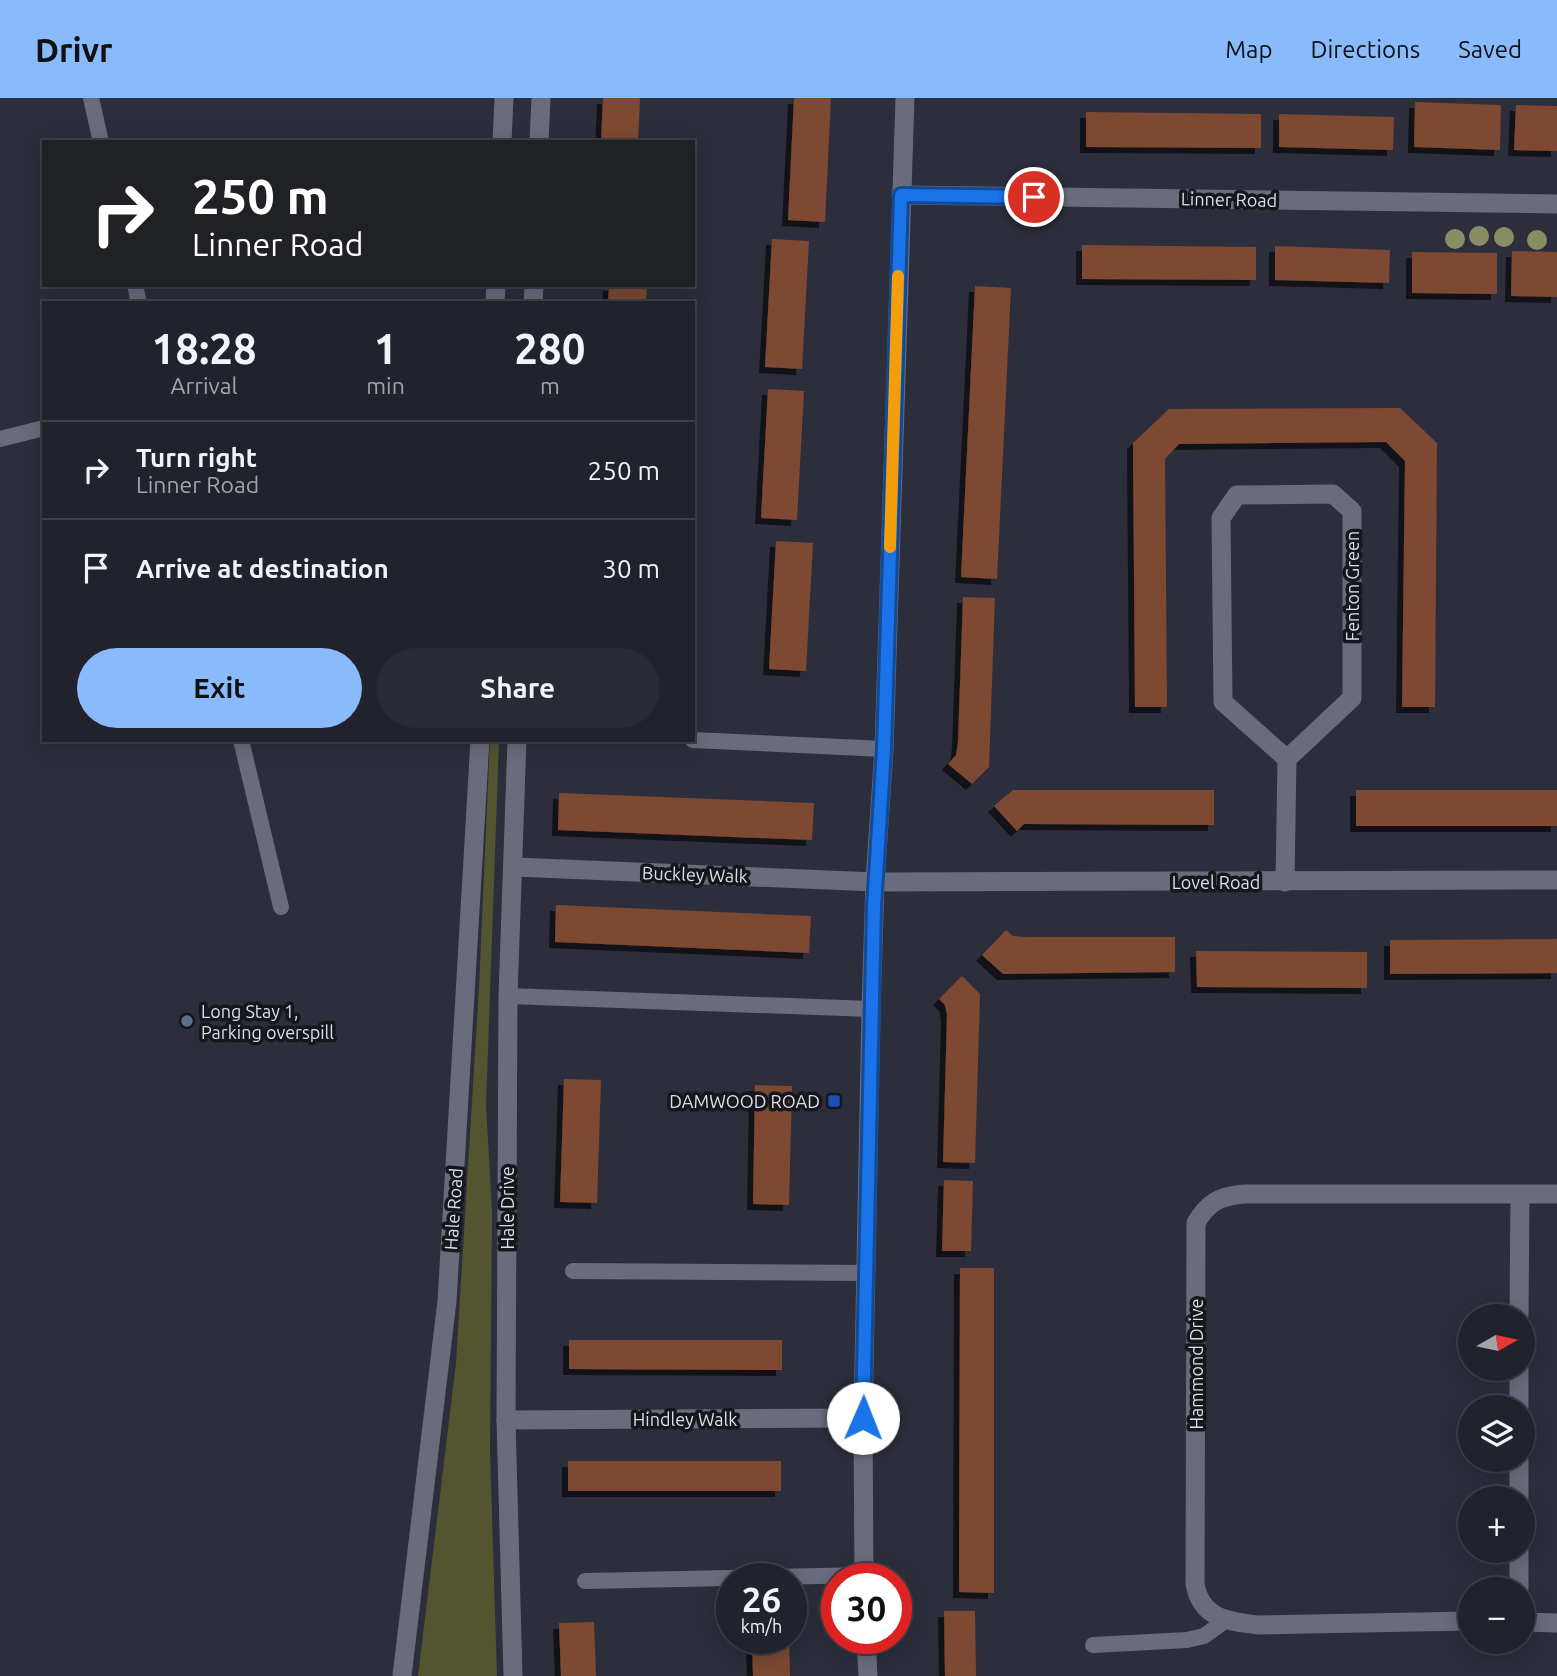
<!DOCTYPE html>
<html lang="en">
<head>
<meta charset="utf-8">
<style>
  :root { --surface:#22222d; --page:#2a2a35; --text:#f1f3f6; --muted:#a2a4aa; --line:#3f3f49; --accent:#88bafc }
  body { margin:0; font-family:Ubuntu,sans-serif; background:var(--page); color:var(--text); height:100vh; display:flex; flex-direction:column; font-size:26px; white-space:nowrap }
  * { box-sizing:border-box; margin:0 }
  p { font-size:23px; color:var(--muted) }
  .icon { flex:none; width:38px; height:38px; fill:none; stroke:currentColor; stroke-width:2; stroke-linecap:round; stroke-linejoin:round }
  .map { position:relative; flex:1; overflow:hidden }
  .panel { position:absolute; left:42px; top:203px; width:653px; height:441px; display:flex; flex-direction:column; background:var(--surface); border-radius:0px; box-shadow:0 4px 18px #0003,0 0 0 2px var(--line) }
  .panel>* { flex:none }
  .guide { position:absolute; left:42px; top:42px; width:653px; height:147px; border-radius:0px; box-shadow:0 4px 18px #0003,0 0 0 2px var(--line); background:#202124; color:#fff; overflow:hidden }
  .needle { width:46px; rotate:81deg }
  .buttons { position:absolute; left:1458px; top:1206px; display:grid; gap:14px }
  .buttons a { display:grid; place-items:center; width:77px; height:77px; border-radius:50%; background:var(--surface); box-shadow:0 4px 18px #0003,0 0 0 2px var(--line); font-size:35px }
  .speed { position:absolute; left:716px; top:1465px; display:flex; gap:14px; font-size:35px; font-weight:700; text-align:center }
  .speed>* { display:grid; place-content:center; width:91px; height:91px; border-radius:50%; background:var(--surface); box-shadow:0 4px 18px #0003,0 0 0 2px var(--line); line-height:1 }
  .speed small { font-size:18px; font-weight:400 }
  .speed .limit { border:10px solid #d22; background:#fff; color:#111 }
  .pin { position:absolute; display:grid; place-items:center; width:60px; height:60px; color:#fff; margin:-30px; border:4px solid #fff; border-radius:50%; box-shadow:0 2px 7px #0007 }
  .me { position:absolute; width:77px; margin:-38px; rotate:1deg; stroke-linejoin:round; filter:drop-shadow(0 0 5px #0008) }
  .turn { display:flex; align-items:center; gap:24px; height:147px; padding:0 35px; font-size:32px }
  .turn .icon { width:91px; height:91px; stroke-width:2.5 }
  .turn b { display:block; font-size:49px; line-height:60px }
  .eta { display:flex; justify-content:space-evenly; align-items:center; height:119px; text-align:center }
  .eta b { font-size:42px; font-weight:600; line-height:49px }
  .cta { display:flex; gap:14px; margin-top:auto; padding:14px 35px }
  .cta a { flex:1; height:80px; border-radius:42px; background:var(--accent); color:#111; font-size:28px; font-weight:600; line-height:80px; text-align:center }
  .cta a+a { background:var(--page); color:var(--text) }
  ul { padding:0; list-style:none }
  li { display:flex; align-items:center; gap:21px; height:98px; padding:0 35px; border-top:2px solid var(--line) }
  li div { flex:1 }
  li b { display:block; font-size:26px }
  li em { font-style:normal }
  header { display:flex; align-items:center; gap:42px; box-sizing:border-box; height:98px; padding:0 35px; background:var(--accent); color:#111 }
  header strong { font-size:33px }
  nav { display:flex; gap:38px; margin-inline-start:auto; font-size:24px }
  .map>svg:first-child { display:block }
  .green { fill:#535531 }
  .building { fill:#7d4833; filter:url(#shadow) }
  .lines { fill:none; stroke-linecap:round; stroke-linejoin:round }
  .service { stroke:#6a6b7c; stroke-width:16 }
  .pedestrian { stroke:#6a6b7c; stroke-width:19 }
  .minor { stroke:#6a6b7c; stroke-width:19 }
  .tertiary { stroke:#6a6b7c; stroke-width:19 }
  .tree { fill:#8a8d64 }
  .route-casing { stroke:#114b97; stroke-width:18 }
  .route { stroke:#1a73e8; stroke-width:12 }
  .slow { stroke:#f59e0b; stroke-width:12 }
  .service-dot { fill:#5c6f8a; stroke:#16161d; stroke-width:2.5 }
  .transit-dot { fill:#1a4fb4; stroke:#16161d; stroke-width:2.5 }
  .labels { text-anchor:middle; dominant-baseline:central; stroke-width:7; stroke-linejoin:round; paint-order:stroke }
  .street-label { font-size:18px; fill:#dddee7; stroke:#16161d }
  .poi-label { font-size:18px; fill:#dddee7; stroke:#16161d; text-anchor:start }
</style>
</head>
<body>
<header>
<strong>Drivr</strong>
<nav><a>Map</a><a>Directions</a><a>Saved</a></nav>
</header>
<div class="map">
<svg width="1557" height="1578" viewBox="0 0 1557 1578">
  <defs>
    <filter id="shadow"><feDropShadow dx="-6" dy="6" stdDeviation="0" flood-color="#0009"/></filter>
  </defs>
  <rect width="100%" height="100%" fill="#2d2e3c"/>
  <polygon class="green" points="490,642 499,642 486,1008 492,1112 490,1353 497,1578 418,1578 456,1265 479,889"/>
  <g class="building">
    <polygon points="603,0 640,0 638,44 601,44"/>
    <polygon points="794,0 831,0 825,124 788,122"/>
    <polygon points="1415,4 1501,7 1500,52 1414,49"/>
    <polygon points="1516,7 1557,8 1557,53 1514,52"/>
    <polygon points="1086,14 1261,16 1261,50 1086,49"/>
    <polygon points="1279,16 1394,19 1393,52 1279,49"/>
    <polygon points="772,141 809,143 802,271 765,269"/>
    <polygon points="1082,147 1256,149 1256,182 1082,181"/>
    <polygon points="1275,148 1390,152 1389,185 1275,182"/>
    <polygon points="1512,153 1557,154 1557,199 1511,198"/>
    <polygon points="1412,154 1497,155 1497,196 1412,195"/>
    <polygon points="609,187 647,187 646,205 608,205"/>
    <polygon points="975,188 1011,190 997,481 961,479"/>
    <polygon points="768,291 804,293 797,422 761,420"/>
    <polygon points="1400,310 1437,345 1435,609 1402,609 1405,363 1386,344 1179,346 1165,361 1167,609 1135,609 1133,345 1169,311"/>
    <polygon points="776,443 813,445 806,573 769,571"/>
    <polygon points="963,499 995,500 989,669 972,686 948,666 956,657 958,644"/>
    <polygon points="1013,692 1214,692 1214,727 1024,726 1017,733 994,708"/>
    <rect x="1356" y="692" width="201" height="36"/>
    <polygon points="559,695 814,705 812,742 558,732"/>
    <polygon points="556,807 811,818 809,855 555,844"/>
    <polygon points="1006,832 1013,838 1026,839 1175,839 1175,874 1003,876 982,857"/>
    <polygon points="1557,841 1557,875 1390,876 1390,842"/>
    <polygon points="1196,853 1367,854 1367,890 1197,889"/>
    <polygon points="962,878 980,896 975,1065 943,1064 947,917 945,907 939,901"/>
    <polygon points="564,981 601,982 597,1105 560,1104"/>
    <polygon points="755,987 792,988 789,1107 753,1106"/>
    <polygon points="944,1082 973,1083 971,1153 942,1153"/>
    <polygon points="960,1170 994,1170 994,1495 959,1494"/>
    <polygon points="569,1242 782,1242 782,1272 569,1271"/>
    <rect x="568" y="1363" width="213" height="30"/>
    <polygon points="944,1513 975,1513 976,1578 945,1578"/>
    <polygon points="594,1524 596,1578 561,1578 559,1525"/>
    <polygon points="752,1540 789,1540 790,1578 753,1578"/>
  </g>
  <g class="lines">
    <g class="service">
      <polyline points="91,0 101,44"/>
      <polyline points="135,187 139,205"/>
      <polyline points="0,341 44,330"/>
      <polyline points="241,642 281,809"/>
      <polyline points="693,642 884,651"/>
      <polyline points="508,898 871,911"/>
      <polyline points="573,1173 866,1175"/>
      <polyline points="585,1483 864,1477"/>
      <polyline points="1093,1547 1187,1542 1204,1538 1225,1523"/>
    </g>
    <g class="pedestrian">
      <polyline points="515,769 875,784"/>
      <polyline points="506,1322 863,1320"/>
    </g>
    <g class="minor">
      <polyline points="539,44 541,0"/>
      <polyline points="901,97 1557,106"/>
      <polyline points="533,205 534,187"/>
      <polyline points="875,784 1557,782"/>
      <polyline points="1285,784 1287,661 1223,604 1221,420 1237,397 1333,396 1352,413 1352,600 1287,661"/>
      <polyline points="1519,1218 1520,1096"/>
      <polyline points="1519,1309 1519,1270"/>
      <polyline points="1519,1400 1519,1362"/>
      <polyline points="864,1480 863,1320 871,911 875,784 884,651 905,0"/>
      <polyline points="1519,1491 1519,1452"/>
      <path d="M1470,1523l-211,4c-29,-3 -58,-6 -64,-41l1,-361c12,-21 24,-27 48,-29h313"/>
      <polyline points="1522,1524 1557,1525"/>
      <polyline points="866,1540 868,1578"/>
      <polyline points="513,1578 506,1322 508,898 517,642"/>
    </g>
    <g class="tertiary">
      <polyline points="502,44 504,0"/>
      <polyline points="495,205 496,187"/>
      <polyline points="402,1578 447,1203 480,642"/>
    </g>
  </g>
  <g class="tree">
    <circle cx="1479" cy="138" r="10"/>
    <circle cx="1504" cy="139" r="10"/>
    <circle cx="1455" cy="141" r="10"/>
    <circle cx="1537" cy="142" r="10"/>
  </g>
  <g class="lines">
    <g class="route-casing">
      <polyline id="route" points="863,1320 874,809 884,651 901,97 1034,99"/>
    </g>
    <use href="#route" class="route"/>
    <polyline class="slow" points="890,449 898,178"/>
  </g>
  <circle class="service-dot" cx="187" cy="923" r="7"/>
  <rect class="transit-dot" x="827" y="996" width="14" height="14" rx="3.5"/>
  <g class="labels">
    <g class="street-label">
      <text transform="translate(1229 101) rotate(1)">Linner Road</text>
      <text transform="translate(1352 488) rotate(-90)">Fenton Green</text>
      <text transform="translate(695 776) rotate(2)">Buckley Walk</text>
      <text x="1216" y="784">Lovel Road</text>
      <text transform="translate(507 1110) rotate(-90)">Hale Drive</text>
      <text transform="translate(453 1111) rotate(-86)">Hale Road</text>
      <text transform="translate(1196 1266) rotate(-90)">Hammond Drive</text>
      <text x="685" y="1321">Hindley Walk</text>
    </g>
    <g class="poi-label">
      <text x="201" y="913">Long Stay 1,<tspan x="201" dy="21">Parking overspill</tspan></text>
      <text x="820" y="1003" text-anchor="end">DAMWOOD ROAD</text>
    </g>
  </g>
</svg>
<div class="buttons">
<a><svg class="needle" viewBox="-14 -14 28 28"><path d="M0-13l5 13h-10z" fill="#e53935"/><path d="M0 13l5-13h-10z" fill="#a2a4aa"/></svg></a>
<a><svg class="icon" aria-label="layers" viewBox="0 0 24 24"><path d="M12 4l9 5-9 5-9-5zM3 14l9 5 9-5"/></svg></a>
<a>+</a>
<a>−</a>
</div>
<div class="speed"><div>26<small>km/h</small></div><div class="limit">30</div></div>
<div class="pin" style="left:1034px;top:99px;background:#d93025"><svg class="icon" aria-label="arrive" viewBox="0 0 24 24"><path d="M6 21V4h12l-3 4 3 4H6"/></svg></div>
<svg class="me" style="left:863px;top:1320px" viewBox="-20 -20 40 40"><circle r="19" fill="#fff"/><path d="M0-13L10 11 0 6-10 11z" fill="#1a73e8"/></svg>
<div class="guide">
<div class="turn"><svg class="icon" aria-label="right" viewBox="0 0 24 24"><path d="M7 20v-9h11M14 6l5 5-5 5"/></svg><div><b>250 m</b>Linner Road</div></div>
</div>
<section class="panel">
<div class="eta">
<div><b>18:28</b><p>Arrival</p></div>
<div><b>1</b><p>min</p></div>
<div><b>280</b><p>m</p></div>
</div>
<ul>
<li><svg class="icon" aria-label="right" viewBox="0 0 24 24"><path d="M7 20v-9h11M14 6l5 5-5 5"/></svg><div><b>Turn right</b><p>Linner Road</p></div><em>250 m</em></li>
<li><svg class="icon" aria-label="arrive" viewBox="0 0 24 24"><path d="M6 21V4h12l-3 4 3 4H6"/></svg><div><b>Arrive at destination</b></div><em>30 m</em></li>
</ul>
<div class="cta"><a>Exit</a><a>Share</a></div>
</section>
</div>
</body>
</html>
